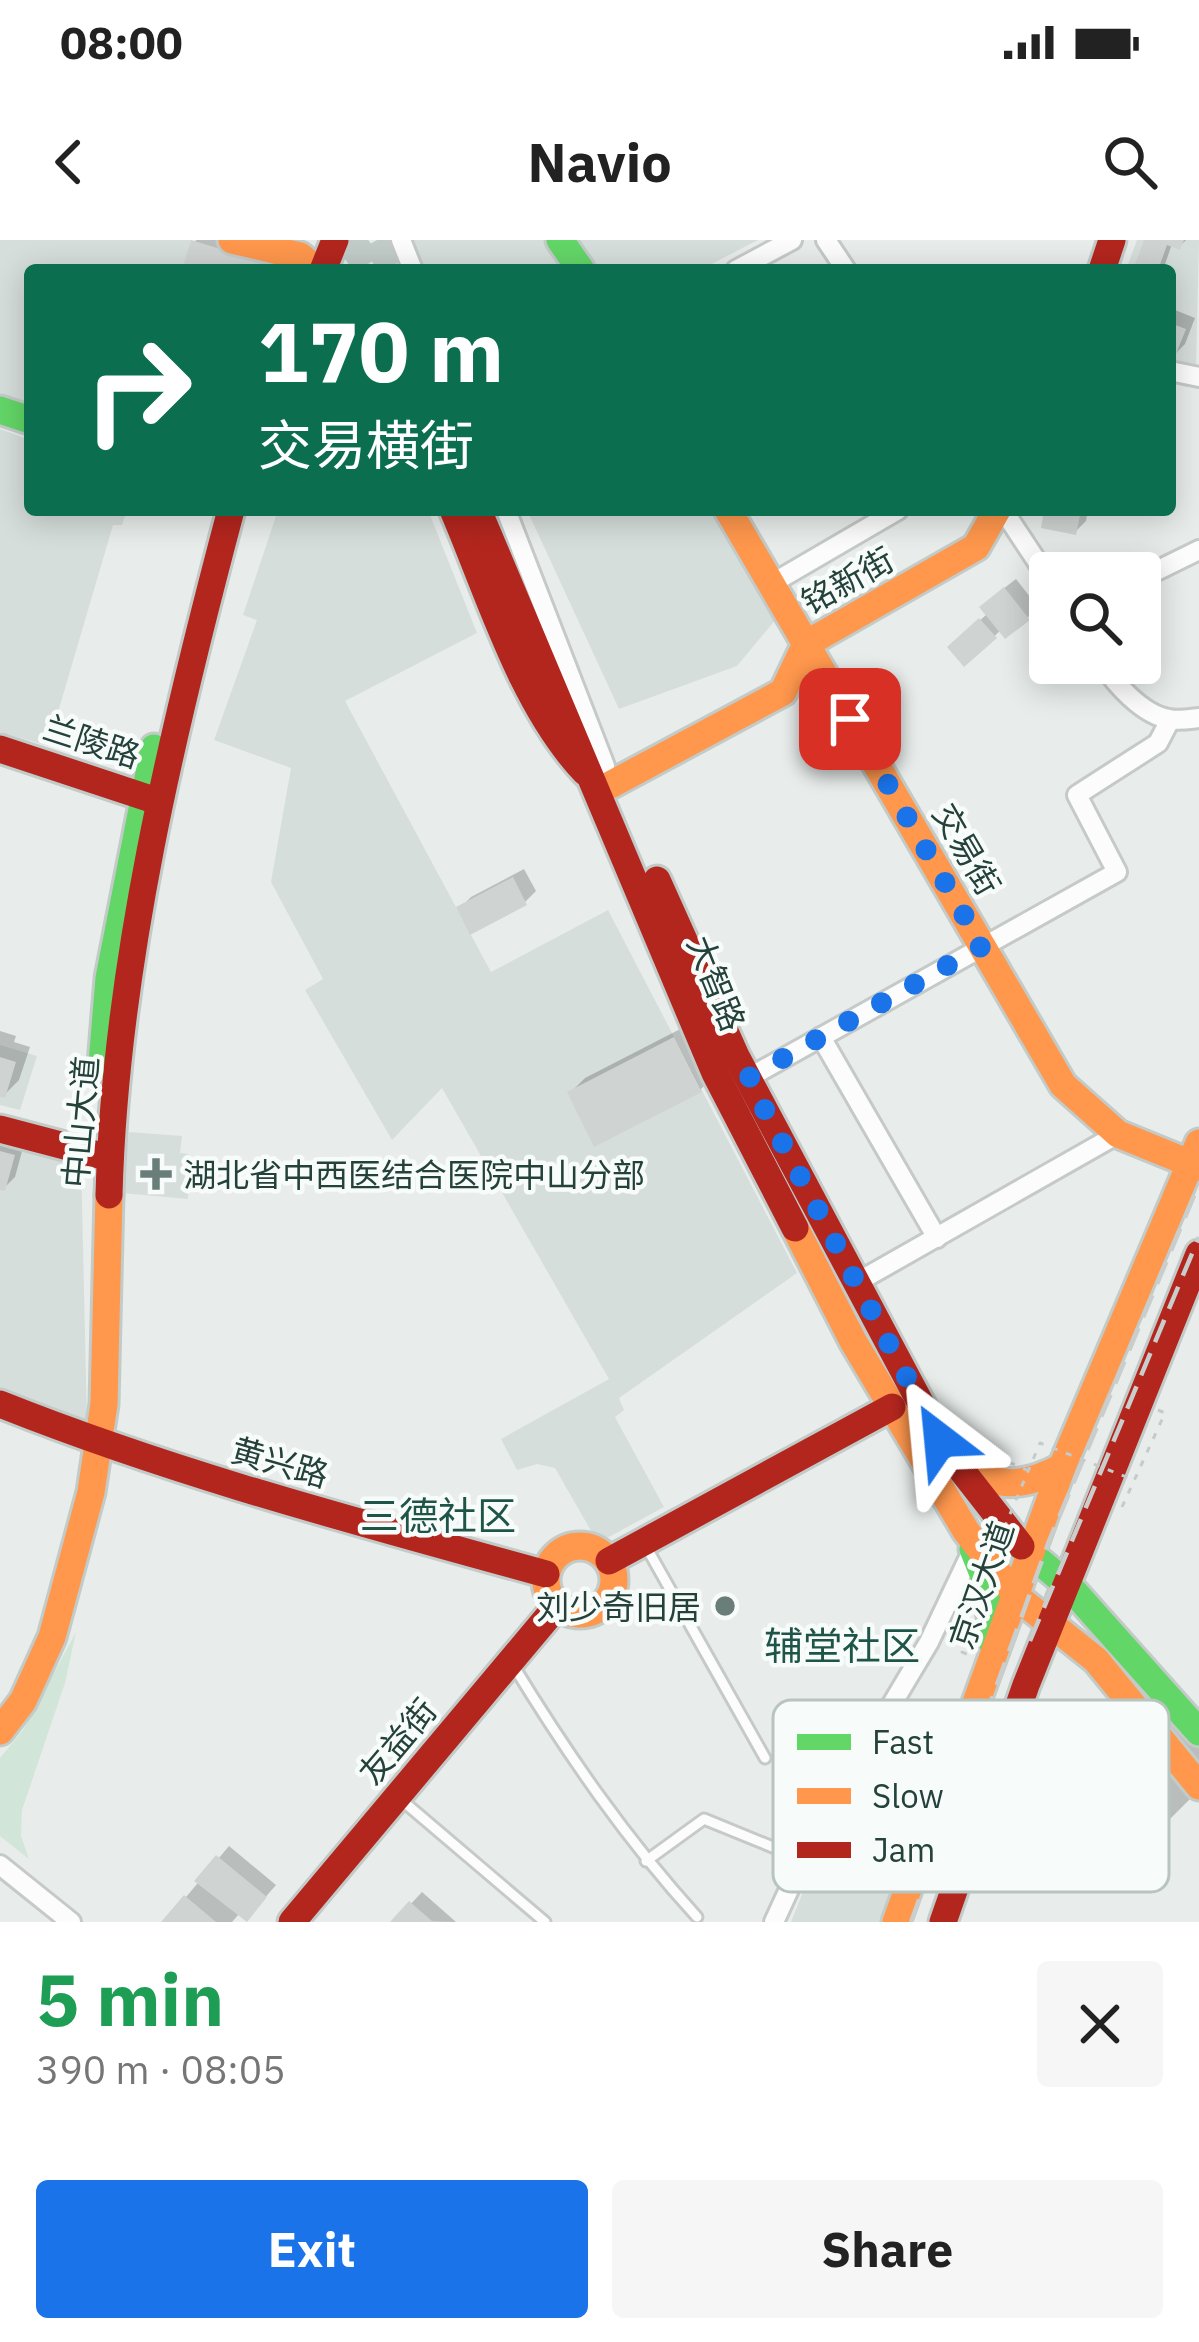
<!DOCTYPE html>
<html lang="en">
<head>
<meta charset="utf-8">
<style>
  :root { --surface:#fff; --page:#f6f6f6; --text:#222; --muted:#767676; --accent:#1a73e8 }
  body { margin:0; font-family:"IBM Plex Sans","Noto Sans SC",sans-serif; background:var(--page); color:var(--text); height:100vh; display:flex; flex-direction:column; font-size:45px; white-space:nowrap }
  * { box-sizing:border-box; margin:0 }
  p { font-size:39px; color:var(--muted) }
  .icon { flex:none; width:66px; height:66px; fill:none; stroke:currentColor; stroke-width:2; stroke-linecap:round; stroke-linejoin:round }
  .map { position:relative; height:1682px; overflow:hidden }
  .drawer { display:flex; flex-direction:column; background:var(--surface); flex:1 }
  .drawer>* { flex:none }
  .top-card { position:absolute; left:24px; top:24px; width:1152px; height:252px; border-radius:12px; box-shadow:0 6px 30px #0003; background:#0b6e4f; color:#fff; overflow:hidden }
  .controls { position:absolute; left:1029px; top:312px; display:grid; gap:24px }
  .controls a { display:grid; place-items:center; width:132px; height:132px; border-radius:12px; background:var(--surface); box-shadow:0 6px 30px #0003; font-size:60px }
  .pin { position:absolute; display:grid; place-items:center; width:102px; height:102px; color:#fff; margin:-51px; border-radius:24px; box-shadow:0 6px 18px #0006 }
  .me { position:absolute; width:132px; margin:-66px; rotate:331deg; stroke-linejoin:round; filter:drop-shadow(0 0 9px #0008) }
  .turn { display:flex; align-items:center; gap:42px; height:252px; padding:0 36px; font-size:54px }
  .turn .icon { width:156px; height:156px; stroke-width:2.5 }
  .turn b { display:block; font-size:84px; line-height:102px }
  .round { display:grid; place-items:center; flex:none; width:126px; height:126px; border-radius:12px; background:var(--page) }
  .overview { display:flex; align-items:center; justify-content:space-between; height:204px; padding:0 36px }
  h1 { font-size:72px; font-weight:700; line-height:90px; color:#1e9e55 }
  .primary-button { display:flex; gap:24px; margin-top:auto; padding:24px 36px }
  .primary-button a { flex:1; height:138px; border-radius:12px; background:var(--accent); color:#fff; font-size:48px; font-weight:700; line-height:138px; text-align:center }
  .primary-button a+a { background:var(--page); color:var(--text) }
  .status { display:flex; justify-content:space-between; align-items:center; height:84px; padding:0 60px; background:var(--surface); direction:ltr }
  .status svg { height:33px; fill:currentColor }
  header { display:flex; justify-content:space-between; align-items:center; height:156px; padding:0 36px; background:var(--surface); font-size:54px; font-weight:700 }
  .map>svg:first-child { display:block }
  .built { fill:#d6dedb }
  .green { fill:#d1e6d8 }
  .shadow { fill:#0003 }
  .building { fill:#cfd4d2 }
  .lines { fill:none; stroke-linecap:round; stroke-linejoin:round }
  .primary-tunnel { stroke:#c1cbc8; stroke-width:30; stroke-dasharray:30 15; stroke-linecap:butt }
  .lane-casing { stroke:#c5cac8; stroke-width:15 }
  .street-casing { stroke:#c5cac8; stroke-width:24 }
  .fast-casing { stroke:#c3cbc8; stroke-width:33 }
  .slow-casing { stroke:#c3cbc8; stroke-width:33 }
  .jam-casing { stroke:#c3cbc8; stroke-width:33 }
  .path { stroke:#c3ccca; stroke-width:3; stroke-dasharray:6 9; stroke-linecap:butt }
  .lane { stroke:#fcfcfc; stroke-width:9 }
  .street { stroke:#fcfcfc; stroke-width:18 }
  .fast { stroke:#63d668; stroke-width:27 }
  .slow { stroke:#ff974d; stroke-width:27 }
  .jam { stroke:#b3261e; stroke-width:27 }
  .rail { stroke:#c9cdcc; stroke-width:4.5; stroke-dasharray:24 12; stroke-linecap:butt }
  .path-bridge { stroke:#c3ccca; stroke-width:3; stroke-dasharray:6 9; stroke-linecap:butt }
  .route { stroke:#1a73e8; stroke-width:21; stroke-dasharray:0 37.8 }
  .poi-dot { fill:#697e78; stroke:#f7fbf9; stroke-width:4.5 }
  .labels { text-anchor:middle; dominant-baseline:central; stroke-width:9; stroke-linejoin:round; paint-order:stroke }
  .street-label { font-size:33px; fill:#24423a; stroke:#f7fbf9 }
  .poi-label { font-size:33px; fill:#24423a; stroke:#f7fbf9; text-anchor:start }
  .quarter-label { font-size:39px; fill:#1f5548; stroke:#f7fbf9 }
  .key { fill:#f7fbf9; stroke:#b8c4c0; stroke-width:3 }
  .key-label { font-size:33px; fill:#24423a }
</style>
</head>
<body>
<div class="status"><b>08:00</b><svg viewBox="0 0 49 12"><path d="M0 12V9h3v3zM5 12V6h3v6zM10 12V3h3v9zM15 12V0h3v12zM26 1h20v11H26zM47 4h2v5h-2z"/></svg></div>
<header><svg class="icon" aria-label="back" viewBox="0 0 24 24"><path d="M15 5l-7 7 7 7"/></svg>Navio<svg class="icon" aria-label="search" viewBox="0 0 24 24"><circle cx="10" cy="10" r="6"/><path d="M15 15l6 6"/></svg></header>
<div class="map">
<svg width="1199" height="1682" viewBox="0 0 1199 1682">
  <rect width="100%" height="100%" fill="#e8edeb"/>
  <g class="built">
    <polygon points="0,0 190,0 263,22 267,30 30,30 30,167 0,157"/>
    <polygon points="411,0 758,0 700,30 423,30"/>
    <polygon points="1137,0 1199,0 1196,129 1170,124 1170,30 1126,30"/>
    <polygon points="0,189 30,200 30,270 127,270 122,285 113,285 48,506 0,492"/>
    <polygon points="278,270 428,270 477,393 345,461 491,732 608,670 797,1033 619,1158 624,1170 615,1177 664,1267 598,1303 555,1228 537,1224 517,1230 501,1199 609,1139 442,848 392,900 305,750 323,739 271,642 291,528 214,500 257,380 243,375"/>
    <polygon points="527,270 715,270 777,378 737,426 619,469"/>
    <polygon points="0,805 37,816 20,870 0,865"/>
    <polygon points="129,892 182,896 180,913 188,914 188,959 121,953"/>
    <polygon points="0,897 81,920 87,1180 0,1152"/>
    <polygon points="813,1627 891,1654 880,1682 791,1682"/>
  </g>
  <polygon class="green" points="76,1392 65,1443 22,1570 21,1596 29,1619 0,1596 0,1518 23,1490"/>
  <g class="shadow">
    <polygon points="196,0 253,0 278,8 288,30 185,30"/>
    <polygon points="1148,0 1186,0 1179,7 1172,4 1163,30 1136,30"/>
    <polygon points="1170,68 1195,78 1185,104 1174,115 1170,114"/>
    <polygon points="1047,270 1088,270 1086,281 1075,292"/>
    <polygon points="1016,339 1038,367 1028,377 1001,390 965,423 951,407 988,373 994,356"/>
    <polygon points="524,629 536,651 525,662 460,668 471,657"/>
    <polygon points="690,784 716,834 700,850 570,853 585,838"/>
    <polygon points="0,791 16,796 14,802 30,807 19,840 4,855 0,853"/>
    <polygon points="0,898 24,904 15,937 4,948 0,947"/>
    <polygon points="1139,1438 1199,1492 1199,1550 1153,1596 1067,1511"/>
    <polygon points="229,1606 276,1645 256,1668 239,1674 232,1682 165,1682"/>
    <polygon points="422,1652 456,1682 395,1681"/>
  </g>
  <g class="building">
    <polygon points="191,0 263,22 267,30 182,30"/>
    <polygon points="1144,0 1184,0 1180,10 1167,5 1158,30 1133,30"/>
    <polygon points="1170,83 1186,89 1174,119 1170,117"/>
    <polygon points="1044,270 1081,270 1076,295 1041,288"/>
    <polygon points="1004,347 1030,380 1005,399 979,367"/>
    <polygon points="979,378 997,398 964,427 947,407"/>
    <polygon points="513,637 527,665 470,695 456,667"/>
    <polygon points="674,797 702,852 594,907 567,852"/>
    <polygon points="0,817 16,822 5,858 0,857"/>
    <polygon points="0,911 15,915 5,951 0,950"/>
    <polygon points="216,1615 267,1657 247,1682 194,1641"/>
    <polygon points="184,1655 216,1682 161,1682"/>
    <polygon points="409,1661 433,1682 390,1682"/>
  </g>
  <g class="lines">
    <g class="primary-tunnel">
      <polyline points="350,0 371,30"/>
      <polyline points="377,0 394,30"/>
    </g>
    <g class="lane-casing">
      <g id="lane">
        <polyline points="644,1303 765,1518"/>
        <path d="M513,1425c55,90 113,174 184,252"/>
        <polyline points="398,1557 545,1682"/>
        <polyline points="646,1621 704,1579 802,1619"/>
      </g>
    </g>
    <g class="street-casing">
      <g id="street">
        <polyline points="401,0 413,30"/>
        <polyline points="826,0 846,30"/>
        <polyline points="736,30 792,0"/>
        <polyline points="1170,131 1199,137"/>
        <polyline points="506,270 605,526"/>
        <polyline points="1003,270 1050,341"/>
        <polyline points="1140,339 1199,310"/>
        <polyline points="771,344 898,270"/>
        <path d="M1102,423c13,21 41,52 67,56 9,2 21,0 30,-1"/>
        <polyline points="821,797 937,998"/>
        <polyline points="748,838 1117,632 1077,555 1158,503 1170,480"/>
        <polyline points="854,1044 1118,894"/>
        <polyline points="0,1625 71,1682"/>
        <polyline points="774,1682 814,1595 929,1402 973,1309"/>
      </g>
    </g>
    <g class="fast-casing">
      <g id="fast">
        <polyline points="560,0 581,30"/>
        <polyline points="0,170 30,180"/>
        <polyline points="102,824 109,738 154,508"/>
        <polyline points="1021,1306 1068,1345 1199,1492"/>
        <polyline points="973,1309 989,1349 993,1404"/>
      </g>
    </g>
    <g class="slow-casing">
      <g id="slow">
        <polyline points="232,0 300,16 317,30"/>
        <polyline points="728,270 1063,845 1118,894 1199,927"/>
        <polyline points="610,545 783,452 806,404 976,307 997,270"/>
        <polyline points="795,988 853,1101 966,1291 1017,1357 1096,1420 1199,1546"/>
        <path d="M962,1226c36,23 63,21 100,1"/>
        <circle cx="580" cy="1340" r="34"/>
        <polyline points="0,1491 23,1461 52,1397 91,1252 104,1164 109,955"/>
        <polyline points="896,1682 1062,1227 1199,903"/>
      </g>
    </g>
    <g class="jam-casing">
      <g id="jam">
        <polyline points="323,30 335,0"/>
        <polyline points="1102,30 1112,0"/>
        <path d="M453,270c36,84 69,196 132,262"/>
        <polyline points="478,270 715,833 795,988"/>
        <polyline points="0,509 157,561"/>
        <polyline points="657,640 736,816 945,1209 1021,1306"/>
        <polyline points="0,889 110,918"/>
        <path d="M109,955c6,-227 64,-467 122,-685"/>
        <path d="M0,1164c178,71 362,119 546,170"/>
        <polyline points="609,1321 892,1167"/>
        <polyline points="292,1682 557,1366"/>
        <polyline points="943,1682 1026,1445 1199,1014"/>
      </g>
    </g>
    <g class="path">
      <polyline points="1122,1267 1165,1173 1158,1170"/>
      <polyline points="969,1382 962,1412 969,1415"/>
    </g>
    <use href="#lane" class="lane"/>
    <use href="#street" class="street"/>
    <use href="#fast" class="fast"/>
    <use href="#slow" class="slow"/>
    <use href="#jam" class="jam"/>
    <g class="rail">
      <polyline points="1030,1401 1199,997"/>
      <polyline points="911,1682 1049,1301 1199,944"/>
    </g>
    <g class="path-bridge">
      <polyline points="962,1187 988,1213 1027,1230"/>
      <polyline points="975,1357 1040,1203 1134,1240"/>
    </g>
  </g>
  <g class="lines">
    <polyline class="route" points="850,479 982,706 748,838 940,1200"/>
  </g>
  <g class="poi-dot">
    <path d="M150 916h12v12h12v12h-12v12h-12v-12h-12v-12h12z"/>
    <circle cx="725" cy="1366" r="12"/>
  </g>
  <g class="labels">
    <g class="street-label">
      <text transform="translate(847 340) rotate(-29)">铭新街</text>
      <text transform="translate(92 501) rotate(18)">兰陵路</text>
      <text transform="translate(967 609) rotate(60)">交易街</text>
      <text transform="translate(717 743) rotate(68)">大智路</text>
      <text transform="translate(80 882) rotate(-85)">中山大道</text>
      <text transform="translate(280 1222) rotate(16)">黄兴路</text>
      <text transform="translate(981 1345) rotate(-71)">京汉大道</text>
      <text transform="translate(397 1501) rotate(-50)">友益街</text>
    </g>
    <g class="poi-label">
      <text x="183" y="934">湖北省中西医结合医院中山分部</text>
      <text x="701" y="1366" text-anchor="end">刘少奇旧居</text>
    </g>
    <g class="quarter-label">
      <text x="438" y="1275">三德社区</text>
      <text x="842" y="1405">辅堂社区</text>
    </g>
  </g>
  <rect x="773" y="1460" width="396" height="192" rx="18" class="key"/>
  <rect x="797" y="1494" width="54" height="16" fill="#63d668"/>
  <rect x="797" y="1548" width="54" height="16" fill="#ff974d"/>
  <rect x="797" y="1602" width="54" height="16" fill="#b3261e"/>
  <g class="key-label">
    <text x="872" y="1514">Fast</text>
    <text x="872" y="1568">Slow</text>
    <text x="872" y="1622">Jam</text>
  </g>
</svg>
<div class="controls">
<a><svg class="icon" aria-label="search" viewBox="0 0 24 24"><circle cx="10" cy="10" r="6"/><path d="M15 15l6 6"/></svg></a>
</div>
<div class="pin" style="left:850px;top:479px;background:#d93025"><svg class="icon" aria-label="arrive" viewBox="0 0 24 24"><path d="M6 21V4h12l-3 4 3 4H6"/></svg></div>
<svg class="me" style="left:940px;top:1200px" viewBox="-20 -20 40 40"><path d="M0-17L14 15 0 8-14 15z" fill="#1a73e8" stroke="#fff" stroke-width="4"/></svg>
<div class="top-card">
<div class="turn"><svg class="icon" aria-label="right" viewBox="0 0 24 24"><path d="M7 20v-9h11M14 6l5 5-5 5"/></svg><div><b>170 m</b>交易横街</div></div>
</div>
</div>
<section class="drawer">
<div class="overview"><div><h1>5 min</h1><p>390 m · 08:05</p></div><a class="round"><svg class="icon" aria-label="close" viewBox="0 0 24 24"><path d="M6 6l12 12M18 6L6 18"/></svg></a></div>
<div class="primary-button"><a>Exit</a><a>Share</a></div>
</section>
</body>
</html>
